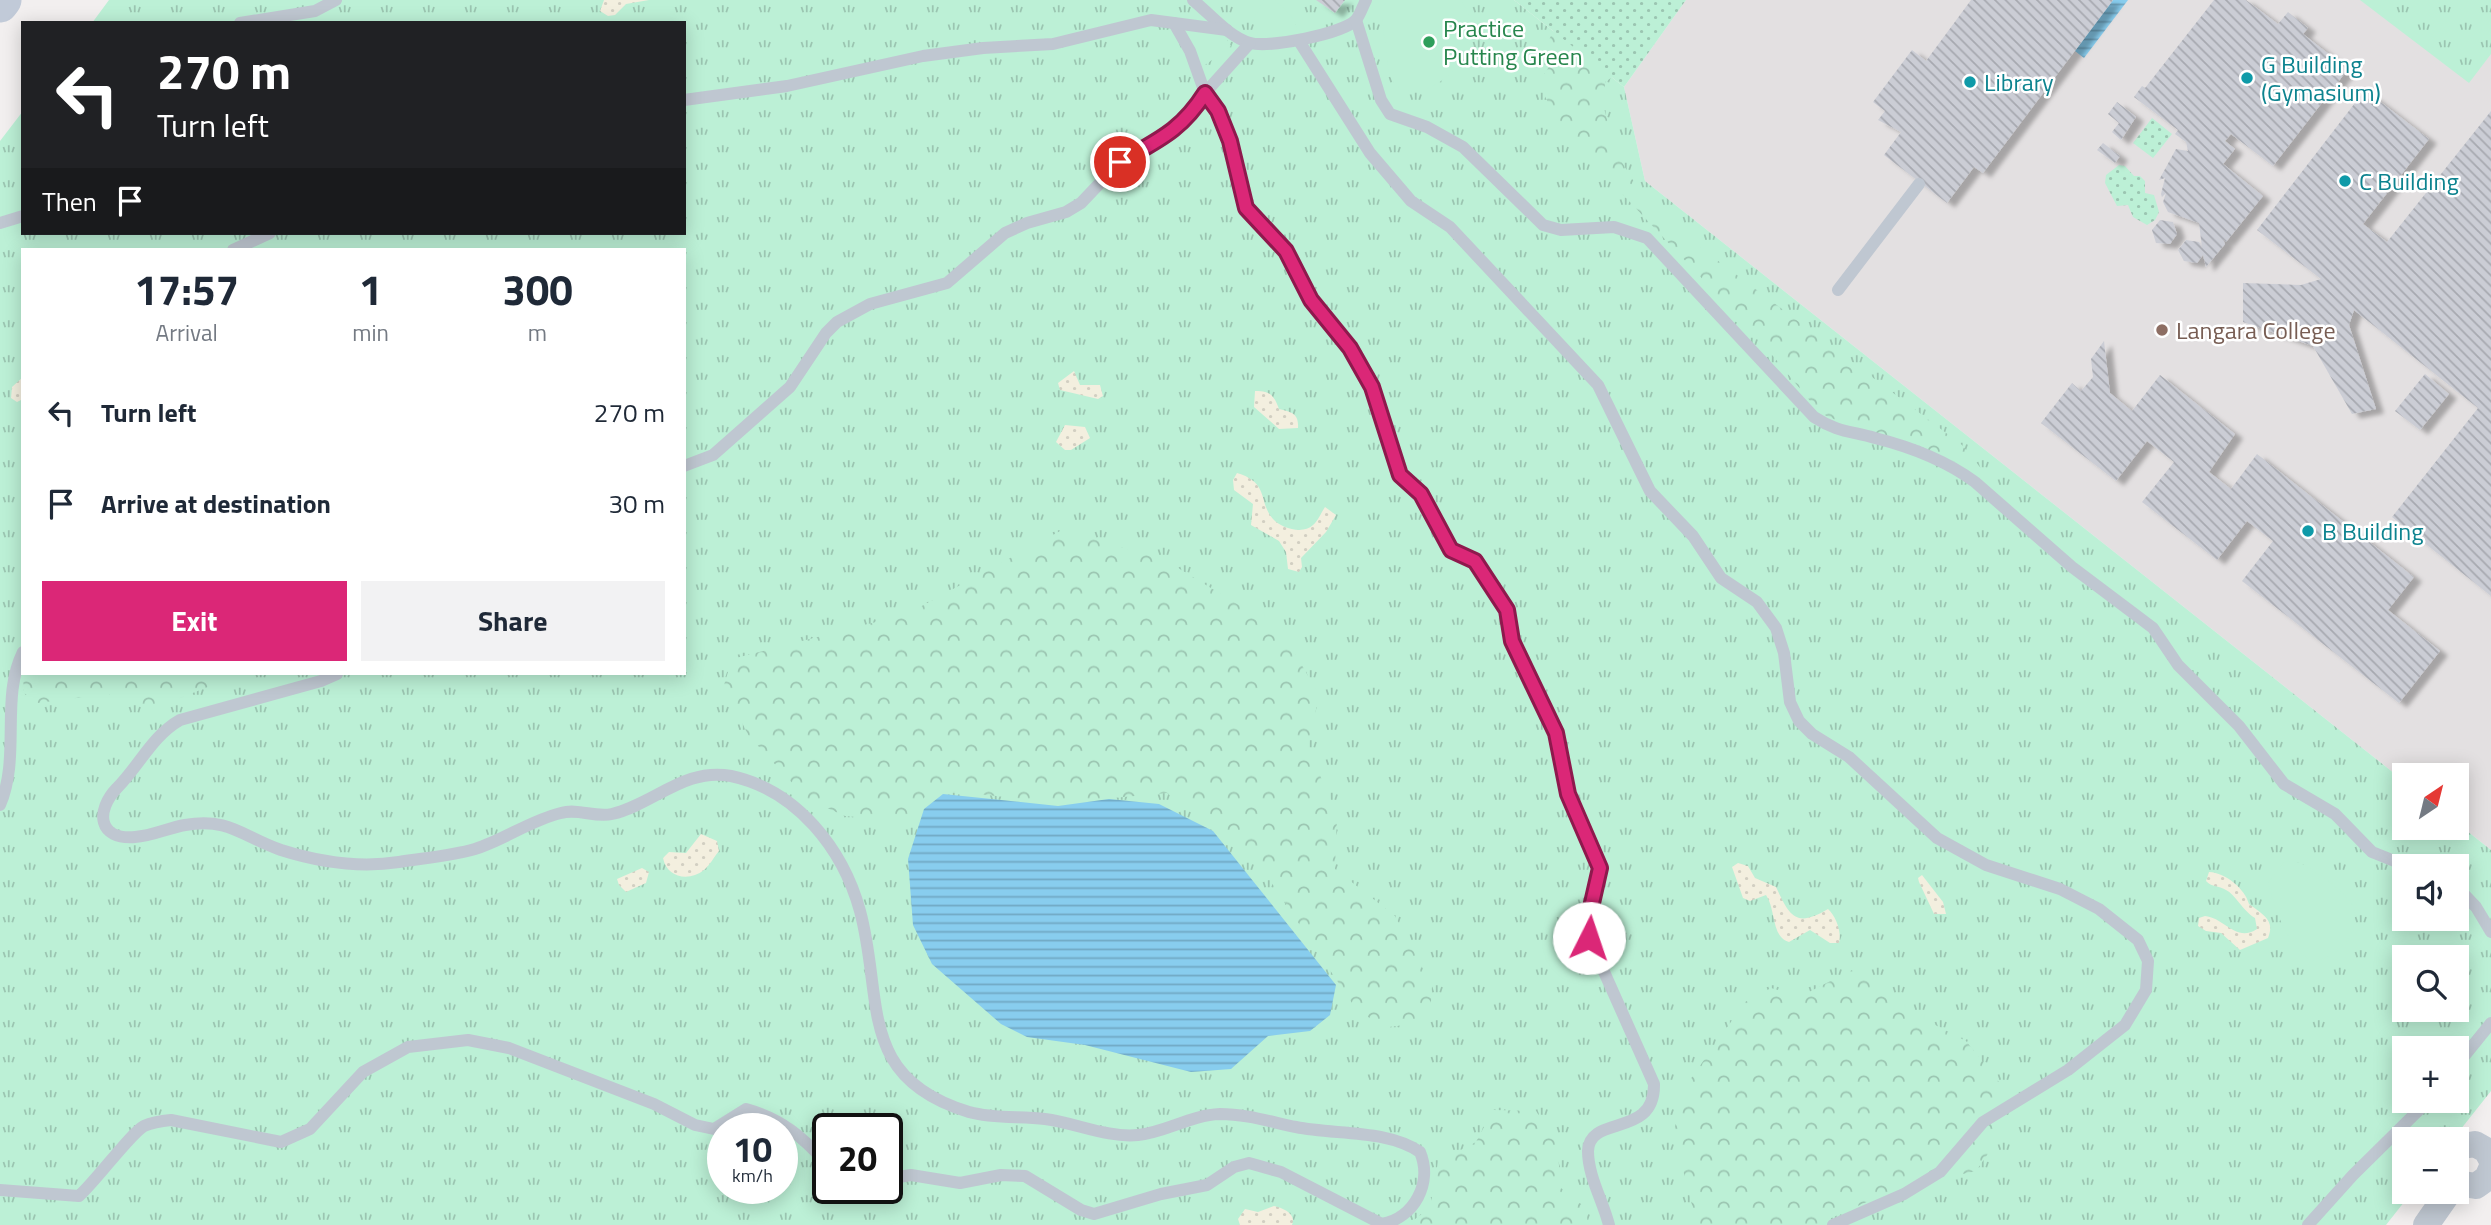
<!DOCTYPE html>
<html lang="en">
<head>
<meta charset="utf-8">
<style>
  :root { --surface:#fff; --page:#f2f2f3; --text:#1f2937; --muted:#747a83; --accent:#db2777 }
  body { margin:0; font-family:"Titillium Web",sans-serif; background:var(--page); color:var(--text); height:100vh; display:flex; flex-direction:column; font-size:26px; white-space:nowrap }
  * { box-sizing:border-box; margin:0 }
  p { font-size:23px; color:var(--muted) }
  .icon { flex:none; width:38px; height:38px; fill:none; stroke:currentColor; stroke-width:2; stroke-linecap:round; stroke-linejoin:round }
  .map { position:relative; flex:1; overflow:hidden }
  .side { position:absolute; left:21px; top:248px; width:665px; height:427px; display:flex; flex-direction:column; background:var(--surface); border-radius:0px; box-shadow:0 4px 18px #0003 }
  .side>* { flex:none }
  .guide { position:absolute; left:21px; top:21px; width:665px; height:214px; border-radius:0px; box-shadow:0 4px 18px #0003; background:#202124; color:#fff; overflow:hidden }
  .needle { width:46px; rotate:35deg }
  .buttons { position:absolute; left:2392px; top:763px; display:grid; gap:14px }
  .buttons a { display:grid; place-items:center; width:77px; height:77px; border-radius:0px; background:var(--surface); box-shadow:0 4px 18px #0003; font-size:35px }
  .speed { position:absolute; left:707px; top:1113px; display:flex; gap:14px; font-size:35px; font-weight:700; text-align:center }
  .speed>* { display:grid; place-content:center; width:91px; height:91px; border-radius:50%; background:var(--surface); box-shadow:0 4px 18px #0003; line-height:1 }
  .speed small { font-size:18px; font-weight:400 }
  .speed .limit { border:4px solid #111; border-radius:10px; background:#fff; color:#111 }
  .pin { position:absolute; display:grid; place-items:center; width:60px; height:60px; color:#fff; margin:-30px; border:4px solid #fff; border-radius:50%; box-shadow:0 2px 7px #0007 }
  .me { position:absolute; width:77px; margin:-38px; rotate:4deg; stroke-linejoin:round; filter:drop-shadow(0 0 5px #0008) }
  .turn { display:flex; align-items:center; gap:24px; height:147px; padding:0 21px; font-size:32px }
  .turn .icon { width:91px; height:91px; stroke-width:2.5 }
  .turn b { display:block; font-size:49px; line-height:60px }
  .then { display:flex; align-items:center; height:66px; padding:0 21px; background:#0003; gap:14px; font-size:26px }
  .eta { display:flex; justify-content:space-evenly; align-items:center; height:119px; text-align:center }
  .eta b { font-size:42px; font-weight:700; line-height:49px }
  .button { display:flex; gap:14px; margin-top:auto; padding:14px 21px }
  .button a { flex:1; height:80px; border-radius:0px; background:var(--accent); color:#fff; font-size:28px; font-weight:700; line-height:80px; text-align:center }
  .button a+a { background:var(--page); color:var(--text) }
  ul { padding:0; list-style:none }
  li { display:flex; align-items:center; gap:21px; height:91px; padding:0 21px }
  li div { flex:1 }
  li b { display:block; font-size:26px }
  li em { font-style:normal }
  .map>svg:first-child { display:block }
  .education { fill:#e3e0e1 }
  .grass { fill:url(#grass-tufts); fill-rule:evenodd }
  .forest { fill:url(#forest-crowns) }
  .sand { fill:url(#sand-dots) }
  .park { fill:url(#park-dots) }
  .garden { fill:#bcf0d6 }
  .water { fill:url(#water-rules) }
  .building { fill:url(#building-back-hatch); filter:url(#shadow) }
  .lines { fill:none; stroke-linecap:round; stroke-linejoin:round }
  .lane { stroke:#bfc7d1; stroke-width:12 }
  .street { stroke:#bfc7d1; stroke-width:26 }
  .secondary { stroke:#c1cad8; stroke-width:37 }
  .route-casing { stroke:#8e194d; stroke-width:18 }
  .route { stroke:#db2777; stroke-width:12 }
  .leisure-dot { fill:#2e9e5b; stroke:#fff; stroke-width:2.5 }
  .culture-dot { fill:#0f9aa8; stroke:#fff; stroke-width:2.5 }
  .education-dot { fill:#8d6e63; stroke:#fff; stroke-width:2.5 }
  .labels { text-anchor:middle; dominant-baseline:central; stroke-width:5; stroke-linejoin:round; paint-order:stroke }
  .leisure-label { font-size:24px; fill:#27864d; stroke:#fff; text-anchor:start }
  .culture-label { font-size:24px; fill:#0d838f; stroke:#fff; text-anchor:start }
  .education-label { font-size:24px; fill:#785e54; stroke:#fff; text-anchor:start }
</style>
</head>
<body>
<div class="map">
<svg width="2491" height="1225" viewBox="0 0 2491 1225">
  <defs>
    <pattern id="grass-tufts" width="24" height="20" patternUnits="userSpaceOnUse" patternTransform="scale(1.75)"><rect width="24" height="20" fill="#bcf0d6"/><path d="M3 7l-1-3M5 7V3M7 7l1-3M15 17l-1-3M17 17v-4M19 17l1-3" fill="none" stroke="#9bc5b1"/></pattern>
    <pattern id="forest-crowns" width="20" height="18" patternUnits="userSpaceOnUse" patternTransform="scale(1.75)"><rect width="20" height="18" fill="#bcf0d6"/><path d="M2 6a3 3 0 1 1 6 0M12 15a3 3 0 1 1 6 0" fill="none" stroke="#9bc5b1"/></pattern>
    <pattern id="sand-dots" width="8" height="8" patternUnits="userSpaceOnUse" patternTransform="scale(1.75)"><rect width="8" height="8" fill="#f3efdf"/><path d="M2 2h.1M6 6h.1" fill="none" stroke="#d2cfc2" stroke-width="1.8" stroke-linecap="round"/></pattern>
    <pattern id="park-dots" width="8" height="8" patternUnits="userSpaceOnUse" patternTransform="scale(1.75)"><rect width="8" height="8" fill="#bcf0d6"/><path d="M2 2h.1M6 6h.1" fill="none" stroke="#9bc5b1" stroke-width="1.8" stroke-linecap="round"/></pattern>
    <pattern id="water-rules" width="6" height="5" patternUnits="userSpaceOnUse" patternTransform="scale(1.75)"><rect width="6" height="5" fill="#88cdee"/><path d="M0 2.5h6" fill="none" stroke="#71a9c4"/></pattern>
    <pattern id="building-back-hatch" width="6" height="6" patternUnits="userSpaceOnUse" patternTransform="scale(1.75)"><rect width="6" height="6" fill="#cbcdd5"/><path d="M-1 5l2 2M0 0l6 6M5-1l2 2" fill="none" stroke="#a7a9b0"/></pattern>
    <filter id="shadow"><feDropShadow dx="8" dy="4.5" stdDeviation="2" flood-color="#0004"/></filter>
  </defs>
  <rect width="100%" height="100%" fill="#f2efef"/>
  <polygon class="education" points="1686,0 2491,0 2491,850 2457,823 2457,775 2404,775 2404,781 1645,181 1624,87"/>
  <g class="grass">
    <path d="M109,0h1405l110,87 21,94 759,600v47h53v-5l34,27v241l-38,48h-49v53h8l-26,33h-2386v-1084l23,-30v122h661v-210h-592zM23,250h661v424h-661zM2404,866h53v53h-53zM2404,957h53v53h-53zM2404,1048h53v53h-53zM723,1129h59v59h-59zM828,1129h59v59h-59z"/>
    <polygon points="2360,0 2491,0 2491,54 2469,83"/>
  </g>
  <g class="forest">
    <polygon points="1562,17 1623,70 1605,82 1604,108 1615,151 1652,211 1962,445 1988,477 1913,443 1857,429 1820,413 1759,339 1563,131 1538,83 1553,61 1548,41"/>
    <polygon points="1062,530 1165,560 1283,632 1319,695 1308,748 1337,814 1335,869 1395,916 1432,986 1431,1001 1420,1023 1381,1028 1352,1003 1255,858 1167,793 1059,803 943,790 926,795 906,828 881,819 845,816 807,799 748,735 724,685 732,659 907,614"/>
    <polygon points="23,674 241,674 152,709 107,694 38,703 24,693"/>
    <polygon points="1856,968 1920,1017 1966,1041 2007,1092 2005,1129 1976,1171 1895,1189 1816,1225 1697,1225 1674,1134 1680,1094 1745,1002 1771,988 1801,996"/>
    <polygon points="1493,1110 1536,1111 1557,1143 1561,1188 1586,1208 1588,1225 1407,1225 1430,1208 1438,1162 1476,1142"/>
  </g>
  <g class="sand">
    <polygon points="604,0 649,0 626,4 615,15 608,16 600,11"/>
    <polygon points="1074,371 1080,385 1100,385 1103,396 1098,399 1060,390 1058,383"/>
    <polygon points="23,377 23,399 17,402 11,398 12,387"/>
    <path d="M1255,391c15,0 19,4 24,18 12,3 20,4 19,19l-19,1 -25,-22z"/>
    <polygon points="1065,425 1085,427 1090,438 1071,450 1065,450 1056,442"/>
    <path d="M1237,473c33,10 21,29 36,46 8,9 30,16 40,6 5,-4 8,-12 12,-18l11,8 -10,17 -25,26 1,9 -3,5 -11,-3 -2,-17 -7,-11 -28,-16 2,-21 -19,-14 -1,-10z"/>
    <path d="M701,834l16,7 2,10c-5,6 -9,14 -15,19 -15,12 -37,8 -41,-12l6,-6 17,1z"/>
    <path d="M1738,863l10,3 7,12 21,9c14,30 20,41 52,22 8,7 14,24 11,34h-9l-20,-13 -21,12c-18,-5 -13,-33 -23,-47l-16,6 -7,-3 -11,-31z"/>
    <polygon points="642,868 649,872 646,883 626,892 619,885 617,879"/>
    <path d="M2209,872c17,1 36,17 40,32 13,10 27,16 19,34l-28,12 -19,-17 -15,-2 -8,-5 1,-8 6,-2c20,2 31,27 52,13l-2,-11c-13,-8 -20,-24 -29,-28 -8,-5 -13,-2 -20,-9z"/>
    <polygon points="1922,875 1943,902 1946,914 1934,914 1919,882 1918,878"/>
    <path d="M1274,1206c9,2 23,8 18,19h-52l-2,-6 7,-10 13,3z"/>
  </g>
  <g class="park">
    <polygon points="1514,0 1686,0 1624,87"/>
    <polygon points="2152,118 2172,134 2153,158 2133,143"/>
    <polygon points="2119,165 2125,166 2134,176 2140,176 2145,181 2145,193 2154,195 2159,212 2155,220 2147,225 2133,217 2128,205 2117,206 2105,183 2106,175"/>
  </g>
  <g class="garden">
    <path d="M1264,0h10c10,8 22,17 23,30l-7,5 -32,1 -4,-18z"/>
    <path d="M1387,0h73c43,51 -45,118 -68,80 -5,-8 -4,-23 -6,-32 -2,-14 -7,-37 1,-48z"/>
    <polygon points="1190,30 1224,35 1231,46 1201,68 1187,37 1187,31"/>
    <path d="M2284,862c5,0 11,-1 16,1 14,6 51,32 54,46 6,26 -20,52 -44,52 -26,-21 -33,-48 -42,-78z"/>
  </g>
  <g class="water">
    <polygon points="2113,0 2128,0 2084,58 2075,51"/>
    <polygon points="943,794 1058,806 1109,799 1159,804 1213,831 1336,985 1330,1015 1310,1031 1268,1036 1231,1069 1191,1072 1085,1045 1027,1037 1001,1024 932,964 913,925 908,859 924,809"/>
  </g>
  <g class="building">
    <polygon points="1316,0 1345,0 1335,13"/>
    <polygon points="1971,0 2113,0 1983,173 1974,167 1947,203 1884,155 1901,132 1878,120 1885,111 1873,102 1912,50 1926,61"/>
    <polygon points="2214,0 2246,0 2278,24 2288,12 2308,28 2303,34 2348,69 2273,166 2231,134 2225,141 2235,149 2223,164 2263,196 2226,242 2223,239 2225,244 2206,267 2203,255 2197,263 2184,261 2178,250 2186,240 2199,242 2202,248 2199,223 2168,212 2163,202 2166,193 2162,197 2161,194 2165,178 2159,180 2176,149 2188,151 2186,142 2175,134 2178,130 2134,97 2142,86 2145,88"/>
    <polygon points="2365,90 2429,139 2363,224 2387,242 2491,111 2491,596 2392,517 2478,408 2354,310 2349,325 2376,409 2352,414 2313,346 2243,322 2243,283 2301,285 2321,279 2257,230"/>
    <polygon points="2117,102 2136,117 2121,140 2112,132 2119,123 2108,114"/>
    <polygon points="2103,143 2120,156 2115,163 2097,150"/>
    <polygon points="2160,220 2173,222 2177,234 2170,244 2156,243 2152,230"/>
    <polygon points="2104,341 2110,393 2132,411 2160,375 2235,434 2209,472 2231,489 2257,454 2414,577 2388,610 2440,651 2399,703 2242,581 2273,541 2247,521 2217,560 2142,502 2174,462 2147,441 2116,481 2041,423 2072,383 2081,391 2093,377 2091,359"/>
    <polygon points="2425,374 2449,394 2420,430 2395,411"/>
  </g>
  <g class="lines">
    <g class="lane">
      <path d="M1193,0c17,14 36,37 57,43 20,5 92,-9 106,-23 4,-5 7,-14 10,-20"/>
      <path d="M1356,20l25,80 9,14 37,13 36,20 80,78 18,5 53,-3 33,11 167,179c23,15 36,14 61,21 36,9 70,22 100,44l97,85 81,61 25,37 61,61 45,58 51,30 37,38 35,14"/>
      <polyline points="240,23 315,11 336,0"/>
      <path d="M1174,23l16,28 15,42 13,18 12,30 16,67 40,43 25,49 39,48 22,39 28,88 21,19 30,56 24,11 32,49 5,31 44,92 12,62 32,73 -13,57 2,13 65,146c1,55 -65,30 -66,67 0,25 15,50 21,74"/>
      <polyline points="1299,41 1370,153 1411,201 1450,227 1598,385 1650,491 1693,536 1721,578 1757,602 1776,628 1784,653 1790,702 1799,721 1812,734 1849,757 1937,838 1986,865 2060,889 2099,909 2138,940 2148,961 2146,990 2125,1025 2068,1070 1983,1122 1940,1172 1904,1194 1833,1225"/>
      <polyline points="684,100 787,86 923,56 983,48 1053,44 1151,20 1227,30"/>
      <polyline points="0,223 23,216"/>
      <polyline points="233,250 270,233"/>
      <polyline points="1838,290 1919,184"/>
      <polyline points="684,466 713,455 790,387 826,333 837,322 870,304 947,283 1005,233 1027,223 1066,212 1081,203 1120,162 1173,132 1190,117 1205,93 1250,43"/>
      <path d="M337,674l-16,7 -141,39c-28,16 -41,46 -63,68 -22,23 -19,52 18,49 17,-1 33,-9 50,-12 44,-8 58,12 96,25 38,12 79,18 118,12 25,-4 52,-6 76,-13 29,-9 56,-29 86,-36 17,-5 34,5 51,1 42,-10 73,-47 119,-38 66,14 112,73 129,135 24,88 -4,167 109,201 25,7 51,4 76,7 31,4 62,19 93,16 28,-3 53,-20 82,-21 26,0 51,8 76,13 38,8 91,2 124,25 13,31 -6,66 -38,72l-101,-52 -32,-9 -15,4 -27,18 -46,9 -67,20 -13,-4 -56,-34 -24,-1 -41,8 -49,-8 -24,4"/>
      <path d="M0,805c21,-49 0,-107 23,-153"/>
      <polyline points="2457,887 2476,907 2491,932"/>
      <polyline points="2457,1065 2491,1023"/>
      <path d="M0,1190l79,6c17,-15 51,-62 65,-70 9,-4 17,-5 27,-6l110,22 29,-13 53,-57 45,-25 60,-7 41,8 145,56 41,21 19,4 32,-20c36,10 57,28 82,56"/>
      <polyline points="2308,1225 2353,1175 2428,1101"/>
    </g>
    <g class="street">
      <polyline points="2457,1147 2475,1144 2486,1150 2491,1159"/>
      <polyline points="2457,1183 2476,1186 2487,1178 2491,1169"/>
      <polyline points="2426,1225 2449,1192"/>
    </g>
    <polyline class="secondary" points="0,4 3,0"/>
  </g>
  <g class="lines">
    <g class="route-casing">
      <path id="route" d="M1120,162c38,-22 61,-31 85,-69l13,18 12,30 16,67 40,43 25,49 39,48 22,39 28,88 21,19 30,56 24,11 32,49 5,31 44,92 12,61 32,74 -13,57 2,13"/>
    </g>
    <use href="#route" class="route"/>
  </g>
  <circle class="leisure-dot" cx="1429" cy="42" r="7"/>
  <g class="culture-dot">
    <circle cx="2247" cy="78" r="7"/>
    <circle cx="1970" cy="82" r="7"/>
    <circle cx="2345" cy="181" r="7"/>
    <circle cx="2308" cy="531" r="7"/>
  </g>
  <circle class="education-dot" cx="2162" cy="330" r="7"/>
  <g class="labels">
    <g class="leisure-label">
      <text x="1443" y="28">Practice<tspan x="1443" dy="28">Putting Green</tspan></text>
    </g>
    <g class="culture-label">
      <text x="2261" y="64">G Building<tspan x="2261" dy="28">(Gymasium)</tspan></text>
      <text x="1984" y="82">Library</text>
      <text x="2359" y="181">C Building</text>
      <text x="2322" y="531">B Building</text>
    </g>
    <g class="education-label">
      <text x="2176" y="330">Langara College</text>
    </g>
  </g>
</svg>
<div class="buttons">
<a><svg class="needle" viewBox="-14 -14 28 28"><path d="M0-13l5 13h-10z" fill="#e53935"/><path d="M0 13l5-13h-10z" fill="#747a83"/></svg></a>
<a><svg class="icon" aria-label="sound" viewBox="0 0 24 24"><path d="M4 9h4l5-4v14l-5-4H4zM17 9q2 3 0 6"/></svg></a>
<a><svg class="icon" aria-label="search" viewBox="0 0 24 24"><circle cx="10" cy="10" r="6"/><path d="M15 15l6 6"/></svg></a>
<a>+</a>
<a>−</a>
</div>
<div class="speed"><div>10<small>km/h</small></div><div class="limit">20</div></div>
<div class="pin" style="left:1120px;top:162px;background:#d93025"><svg class="icon" aria-label="arrive" viewBox="0 0 24 24"><path d="M6 21V4h12l-3 4 3 4H6"/></svg></div>
<svg class="me" style="left:1589px;top:938px" viewBox="-20 -20 40 40"><circle r="19" fill="#fff"/><path d="M0-13L10 11 0 6-10 11z" fill="#db2777"/></svg>
<div class="guide">
<div class="turn"><svg class="icon" aria-label="left" viewBox="0 0 24 24"><path d="M17 20v-9H6M10 6l-5 5 5 5"/></svg><div><b>270 m</b>Turn left</div></div>
<div class="then">Then<svg class="icon" aria-label="arrive" viewBox="0 0 24 24"><path d="M6 21V4h12l-3 4 3 4H6"/></svg></div>
</div>
<section class="side">
<div class="eta">
<div><b>17:57</b><p>Arrival</p></div>
<div><b>1</b><p>min</p></div>
<div><b>300</b><p>m</p></div>
</div>
<ul>
<li><svg class="icon" aria-label="left" viewBox="0 0 24 24"><path d="M17 20v-9H6M10 6l-5 5 5 5"/></svg><div><b>Turn left</b></div><em>270 m</em></li>
<li><svg class="icon" aria-label="arrive" viewBox="0 0 24 24"><path d="M6 21V4h12l-3 4 3 4H6"/></svg><div><b>Arrive at destination</b></div><em>30 m</em></li>
</ul>
<div class="button"><a>Exit</a><a>Share</a></div>
</section>
</div>
</body>
</html>
